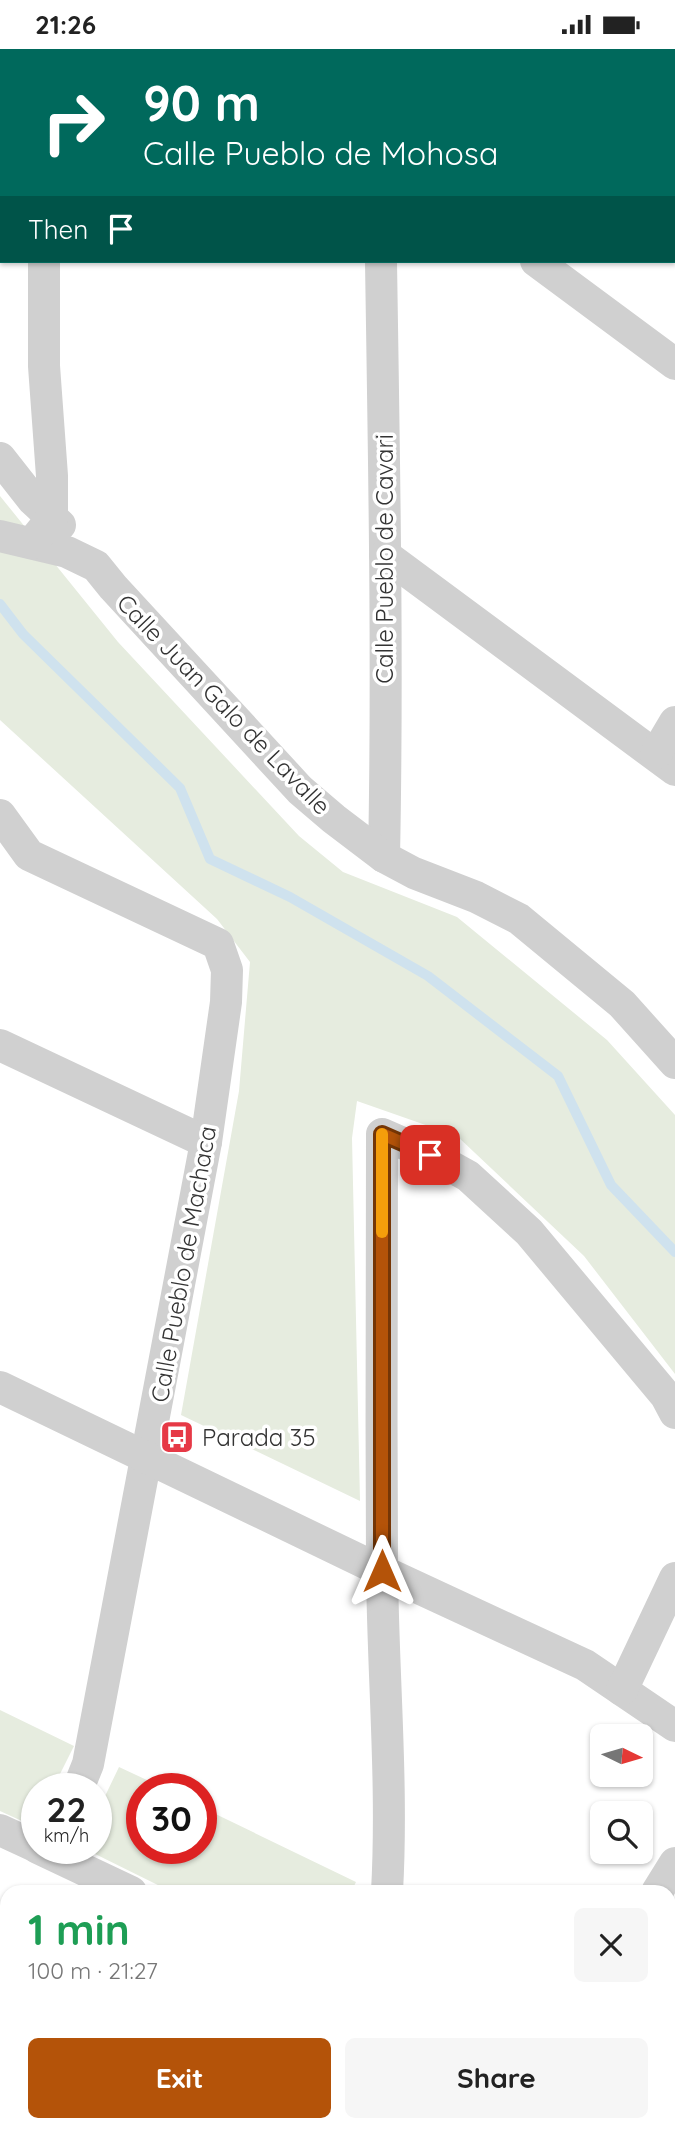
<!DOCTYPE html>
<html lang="en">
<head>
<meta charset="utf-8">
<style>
  :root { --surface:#fff; --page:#f6f6f6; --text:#222; --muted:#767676; --accent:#b45309 }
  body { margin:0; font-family:Quicksand,sans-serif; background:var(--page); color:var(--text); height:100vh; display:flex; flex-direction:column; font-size:26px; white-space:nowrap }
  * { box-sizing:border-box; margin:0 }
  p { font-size:23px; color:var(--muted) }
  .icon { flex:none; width:38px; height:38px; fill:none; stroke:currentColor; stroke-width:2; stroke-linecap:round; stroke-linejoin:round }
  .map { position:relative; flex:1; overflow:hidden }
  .panel { position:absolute; left:0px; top:1836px; width:676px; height:247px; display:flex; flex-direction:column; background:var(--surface); border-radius:21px 21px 0 0; box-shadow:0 2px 5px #0004 }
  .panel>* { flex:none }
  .guide { position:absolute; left:0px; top:0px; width:676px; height:214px; box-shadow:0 2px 5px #0004; background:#00695c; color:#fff; overflow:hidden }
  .needle { width:46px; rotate:95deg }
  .tools { position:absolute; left:590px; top:1675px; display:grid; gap:14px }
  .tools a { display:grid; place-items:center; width:63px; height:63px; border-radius:10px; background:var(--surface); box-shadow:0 2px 5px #0004; font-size:35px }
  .speed { position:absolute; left:21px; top:1724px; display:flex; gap:14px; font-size:35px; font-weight:700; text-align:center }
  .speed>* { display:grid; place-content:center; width:91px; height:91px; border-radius:50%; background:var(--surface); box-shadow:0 2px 5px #0004; line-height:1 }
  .speed small { font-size:18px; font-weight:400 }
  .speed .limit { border:10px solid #d22; background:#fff; color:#111 }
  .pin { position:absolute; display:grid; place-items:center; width:60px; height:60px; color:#fff; margin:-30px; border-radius:14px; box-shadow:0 4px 10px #0006 }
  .me { position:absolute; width:77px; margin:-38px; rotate:0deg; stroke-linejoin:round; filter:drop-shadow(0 0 5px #0008) }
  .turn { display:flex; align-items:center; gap:24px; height:147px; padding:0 28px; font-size:32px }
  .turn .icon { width:91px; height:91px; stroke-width:2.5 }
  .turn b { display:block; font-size:49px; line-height:60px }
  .then { display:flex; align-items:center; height:66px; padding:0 28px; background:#0003; gap:14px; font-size:26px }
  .round { display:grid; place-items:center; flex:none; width:74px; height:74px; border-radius:10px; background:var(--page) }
  .overview { display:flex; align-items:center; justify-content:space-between; height:119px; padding:0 28px }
  h1 { font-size:42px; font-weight:800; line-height:52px; color:#1e9e55 }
  .button { display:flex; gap:14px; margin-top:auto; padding:14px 28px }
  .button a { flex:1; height:80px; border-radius:10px; background:var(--accent); color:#fff; font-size:28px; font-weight:800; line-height:80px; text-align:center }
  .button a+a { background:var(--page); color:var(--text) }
  .status { display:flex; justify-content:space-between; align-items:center; height:49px; padding:0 35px; background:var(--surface); direction:ltr }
  .status svg { height:19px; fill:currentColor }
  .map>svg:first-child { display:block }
  .green { fill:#e6ecdf }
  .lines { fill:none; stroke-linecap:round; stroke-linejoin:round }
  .stream { stroke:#cfe2ee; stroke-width:10 }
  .minor { stroke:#d0d0d0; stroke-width:32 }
  .route-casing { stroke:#753606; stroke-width:18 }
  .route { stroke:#b45309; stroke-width:12 }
  .slow { stroke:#f59e0b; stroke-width:12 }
  .labels { text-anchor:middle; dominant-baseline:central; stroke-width:7; stroke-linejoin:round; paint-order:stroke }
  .street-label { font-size:24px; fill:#333; stroke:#fff }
  .poi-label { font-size:24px; fill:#333; stroke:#fff; text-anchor:start }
</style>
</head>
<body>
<div class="status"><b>21:26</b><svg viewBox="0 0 49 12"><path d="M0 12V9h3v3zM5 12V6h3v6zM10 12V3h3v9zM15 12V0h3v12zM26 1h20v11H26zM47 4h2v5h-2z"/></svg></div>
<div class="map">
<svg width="675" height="2082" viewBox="0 0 675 2082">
  <rect width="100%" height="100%" fill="#fff"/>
  <g class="green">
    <rect x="66" y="0" width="291" height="2"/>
    <polygon points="0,447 118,593 299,787 343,823 457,868 607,991 675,1066 675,1325 584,1207 457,1087 357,1052 352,1089 360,1452 181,1366 239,1042 250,913 217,870 0,671"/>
    <polygon points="0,1661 74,1697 53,1739 37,1740 37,1774 35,1778 0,1762"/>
    <polygon points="119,1718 164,1739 142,1740 142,1799 201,1799 201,1758 356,1833 351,1843 172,1843 83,1799 96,1799 96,1766"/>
  </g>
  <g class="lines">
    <polyline class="stream" points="0,555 23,585 180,739 210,810 290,848 428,927 558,1027 611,1136 675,1203"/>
    <g class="minor">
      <polyline points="43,0 43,2"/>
      <polyline points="378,0 378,2"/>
      <path d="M381,212c3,198 7,397 3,596"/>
      <polyline points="536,212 675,315"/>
      <polyline points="0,409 33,451 60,476"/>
      <polyline points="0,487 67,503 96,517 113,538 300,741 334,770 384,808 414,824 476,848 519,870 622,955 675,1014"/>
      <polyline points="32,494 52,469 52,427 44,317 44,212"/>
      <polyline points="385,506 675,721"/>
      <polyline points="656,705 675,673"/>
      <polyline points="0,766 29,806 218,895 227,921 226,953 206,1093 88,1715 78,1740"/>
      <polyline points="0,996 206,1093"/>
      <polyline points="0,1338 382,1522 585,1616 675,1677"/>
      <polyline points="622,1641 675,1529"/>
      <polyline points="0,1781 37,1798"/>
      <polyline points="38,1799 131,1843"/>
      <path d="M387,1843c6,-108 -4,-215 -5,-323 -1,-145 0,-290 0,-435l48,21 38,21 61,56 137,164 9,17"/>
      <polyline points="657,1843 675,1814"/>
      <polyline points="451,2076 467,2082"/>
      <polyline points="328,2082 332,2076"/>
      <polyline points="376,2082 376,2076"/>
      <polyline points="505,2082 509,2076"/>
    </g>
  </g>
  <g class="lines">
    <g class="route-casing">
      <polyline id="route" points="382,1522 382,1085 430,1106"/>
    </g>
    <use href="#route" class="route"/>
    <polyline class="slow" points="382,1085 382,1183"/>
  </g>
  <defs>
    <g id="bus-square" transform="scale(1.75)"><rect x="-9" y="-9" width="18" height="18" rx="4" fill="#e63946" stroke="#fff"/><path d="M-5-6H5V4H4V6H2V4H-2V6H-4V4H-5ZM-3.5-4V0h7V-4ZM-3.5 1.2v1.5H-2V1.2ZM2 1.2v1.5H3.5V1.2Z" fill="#fff"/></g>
  </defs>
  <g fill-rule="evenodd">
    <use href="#bus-square" x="177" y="1388"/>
  </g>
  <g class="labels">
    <g class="street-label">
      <text transform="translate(384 510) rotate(-90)">Calle Pueblo de Cavari</text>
      <text transform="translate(224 655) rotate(46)">Calle Juan Galo de Lavalle</text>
      <text transform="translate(183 1215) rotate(-80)">Calle Pueblo de Machaca</text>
    </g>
    <g class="poi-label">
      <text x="202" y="1388">Parada 35</text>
    </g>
  </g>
</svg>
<div class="tools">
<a><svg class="needle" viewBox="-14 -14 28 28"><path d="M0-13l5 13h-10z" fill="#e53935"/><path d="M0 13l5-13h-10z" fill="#767676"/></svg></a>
<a><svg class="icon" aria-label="search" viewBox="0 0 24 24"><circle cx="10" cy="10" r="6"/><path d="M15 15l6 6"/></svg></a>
</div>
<div class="speed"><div>22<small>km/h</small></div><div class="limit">30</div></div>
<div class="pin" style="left:430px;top:1106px;background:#d93025"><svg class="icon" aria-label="arrive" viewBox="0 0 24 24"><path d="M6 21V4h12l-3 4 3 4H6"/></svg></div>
<svg class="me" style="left:382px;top:1522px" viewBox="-20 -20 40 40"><path d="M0-17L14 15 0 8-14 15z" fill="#b45309" stroke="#fff" stroke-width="4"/></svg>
<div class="guide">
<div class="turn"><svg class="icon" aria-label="right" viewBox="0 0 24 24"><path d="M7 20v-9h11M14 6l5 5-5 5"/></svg><div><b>90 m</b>Calle Pueblo de Mohosa</div></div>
<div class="then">Then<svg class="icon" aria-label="arrive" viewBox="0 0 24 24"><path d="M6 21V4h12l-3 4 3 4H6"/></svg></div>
</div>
<section class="panel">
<div class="overview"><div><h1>1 min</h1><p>100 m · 21:27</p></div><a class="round"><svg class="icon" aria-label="close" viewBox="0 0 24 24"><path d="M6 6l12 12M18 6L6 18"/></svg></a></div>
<div class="button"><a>Exit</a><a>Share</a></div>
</section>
</div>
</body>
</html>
